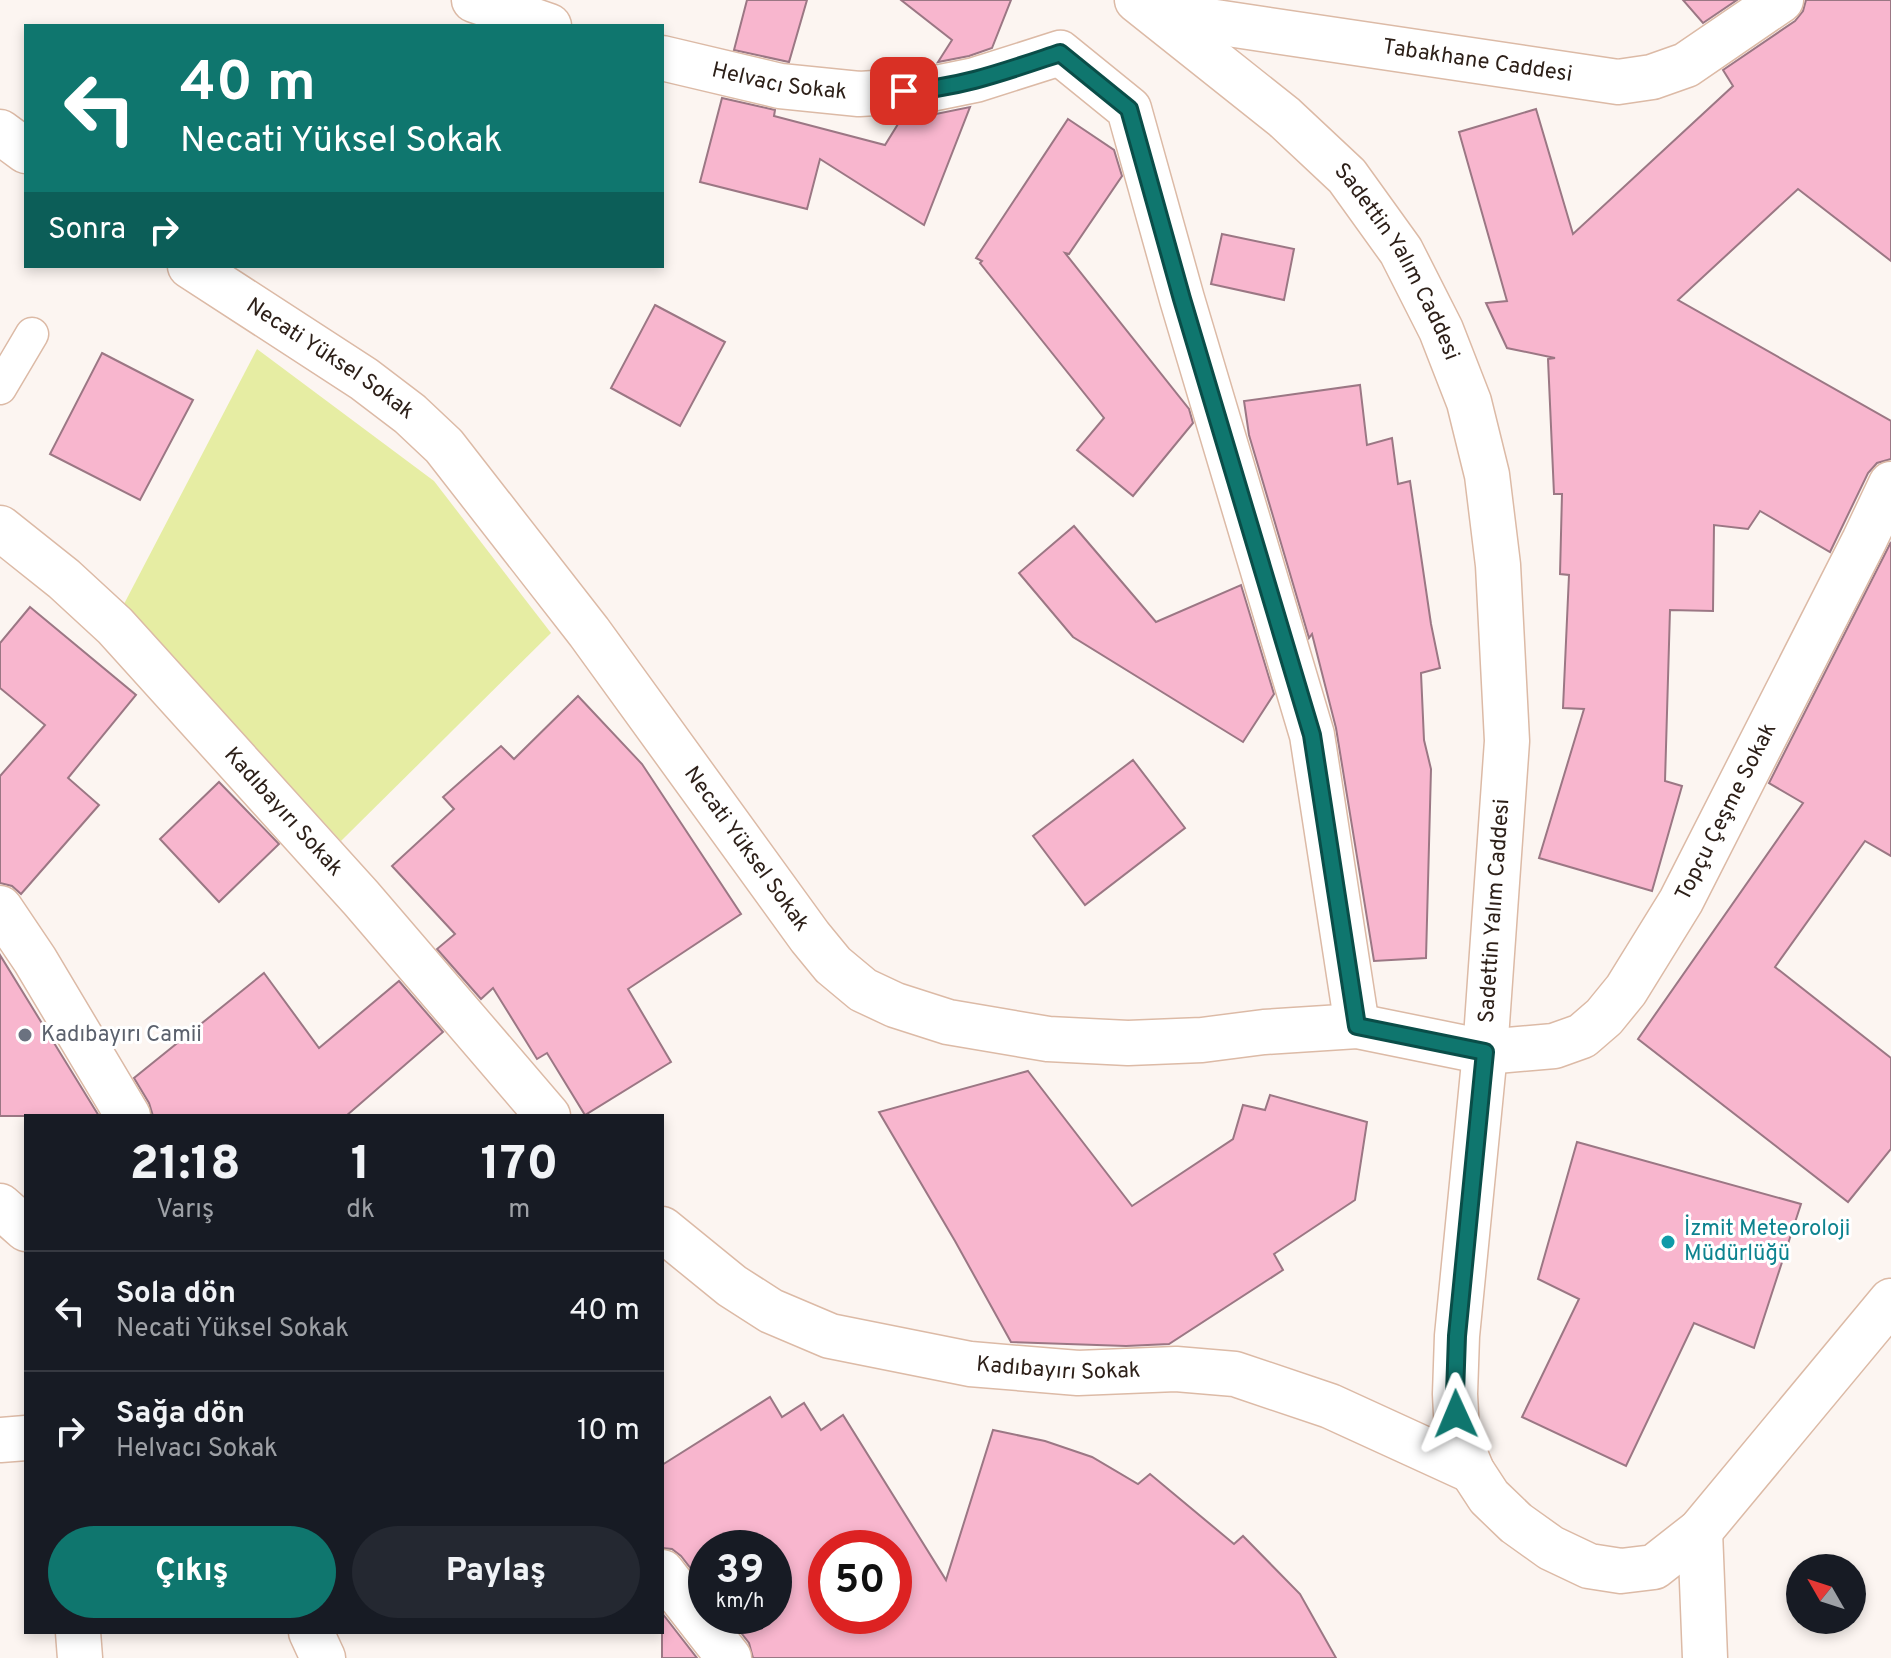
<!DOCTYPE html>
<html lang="tr">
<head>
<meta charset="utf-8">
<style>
  :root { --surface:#171b24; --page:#242831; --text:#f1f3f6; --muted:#9ea1a6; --line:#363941; --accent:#0f766e }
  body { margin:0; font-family:Overpass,sans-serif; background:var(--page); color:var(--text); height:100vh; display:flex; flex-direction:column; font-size:30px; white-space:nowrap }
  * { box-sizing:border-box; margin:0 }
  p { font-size:26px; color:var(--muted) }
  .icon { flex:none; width:44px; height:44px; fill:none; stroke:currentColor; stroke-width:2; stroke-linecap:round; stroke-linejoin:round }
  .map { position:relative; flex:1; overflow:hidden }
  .side { position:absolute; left:24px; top:1114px; width:640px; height:520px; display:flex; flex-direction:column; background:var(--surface); border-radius:0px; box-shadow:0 4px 12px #0003 }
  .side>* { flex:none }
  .guide { position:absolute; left:24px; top:24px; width:640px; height:244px; border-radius:0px; box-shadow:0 4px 12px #0003; background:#0f766e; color:#fff; overflow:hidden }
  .needle { width:52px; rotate:309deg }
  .buttons { position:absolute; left:1786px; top:1554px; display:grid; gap:16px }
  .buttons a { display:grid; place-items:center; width:80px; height:80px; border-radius:50%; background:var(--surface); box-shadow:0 4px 12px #0003; font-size:40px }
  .speed { position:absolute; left:688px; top:1530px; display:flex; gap:16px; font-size:40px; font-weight:700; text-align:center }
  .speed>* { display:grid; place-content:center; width:104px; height:104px; border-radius:50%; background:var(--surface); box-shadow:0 4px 12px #0003; line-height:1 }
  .speed small { font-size:20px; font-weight:400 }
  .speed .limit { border:12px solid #d22; background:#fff; color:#111 }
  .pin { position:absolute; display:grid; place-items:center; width:68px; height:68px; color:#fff; margin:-34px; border-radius:16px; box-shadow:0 4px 12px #0006 }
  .me { position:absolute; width:88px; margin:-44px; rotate:359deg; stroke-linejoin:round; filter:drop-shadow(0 0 6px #0008) }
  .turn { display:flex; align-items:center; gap:28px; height:168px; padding:0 24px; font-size:36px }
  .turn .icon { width:104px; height:104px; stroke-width:2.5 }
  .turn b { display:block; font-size:56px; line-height:68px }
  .then { display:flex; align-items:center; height:76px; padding:0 24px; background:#0003; gap:16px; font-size:30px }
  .eta { display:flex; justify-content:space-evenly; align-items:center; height:136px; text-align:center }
  .eta b { font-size:48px; font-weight:800; line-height:56px }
  .primary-button { display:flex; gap:16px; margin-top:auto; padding:16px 24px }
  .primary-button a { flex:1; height:92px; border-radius:48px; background:var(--accent); color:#fff; font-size:32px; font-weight:800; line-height:92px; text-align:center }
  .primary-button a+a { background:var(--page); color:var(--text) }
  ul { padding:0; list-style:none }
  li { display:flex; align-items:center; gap:24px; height:120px; padding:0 24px; border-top:2px solid var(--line) }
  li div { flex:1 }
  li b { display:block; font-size:30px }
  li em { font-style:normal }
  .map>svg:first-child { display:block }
  .green { fill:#e6eda3 }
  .building { fill:#f8b6ce; stroke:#9b7784; stroke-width:2; fill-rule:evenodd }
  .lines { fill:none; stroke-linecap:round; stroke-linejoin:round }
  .lane-casing { stroke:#dcbaa6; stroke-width:35 }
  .street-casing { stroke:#dcbaa6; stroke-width:47 }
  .secondary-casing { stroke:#dcbaa6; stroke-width:47 }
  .lane { stroke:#fff; stroke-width:32 }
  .street { stroke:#fff; stroke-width:44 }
  .secondary { stroke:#fff; stroke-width:44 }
  .route-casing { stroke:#0a4d48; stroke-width:20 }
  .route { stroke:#0f766e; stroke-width:14 }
  .worship-dot { fill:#6b7280; stroke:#fff; stroke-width:3 }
  .culture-dot { fill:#0f9aa8; stroke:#fff; stroke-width:3 }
  .labels { text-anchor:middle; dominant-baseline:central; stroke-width:6; stroke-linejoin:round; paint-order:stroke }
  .street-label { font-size:22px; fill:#2d2019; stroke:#fff }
  .worship-label { font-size:22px; fill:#5b616d; stroke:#fff; text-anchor:start }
  .culture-label { font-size:22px; fill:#0d838f; stroke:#fff; text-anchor:start }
</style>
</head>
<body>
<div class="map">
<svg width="1891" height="1658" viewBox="0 0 1891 1658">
  <rect width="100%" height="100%" fill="#fcf5f1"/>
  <polygon class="green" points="257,349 434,481 551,633 341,841 124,604"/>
  <g class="building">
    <polygon points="747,0 807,0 789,62 734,50"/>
    <polygon points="901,0 1011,0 992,48 969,56 938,62 952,40"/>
    <polygon points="1683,0 1737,0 1703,23"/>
    <polygon points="1806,0 1891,0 1891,261 1798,189 1678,300 1891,421 1891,459 1877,463 1868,473 1830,552 1760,511 1748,529 1714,525 1713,611 1670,610 1665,781 1682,786 1652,891 1539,858 1584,709 1563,708 1569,575 1560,574 1562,494 1554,494 1548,359 1555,358 1507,348 1486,303 1507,301 1459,132 1536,109 1573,234 1733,86 1723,70 1795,21 1803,11"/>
    <polygon points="722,98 775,110 774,116 885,145 903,116 931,115 970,107 924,225 820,159 807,209 700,182"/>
    <polygon points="1068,119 1114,150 1122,176 1069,254 1065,253 1189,409 1193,423 1133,496 1077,450 1104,418 980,263 982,261 976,258"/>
    <polygon points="1222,234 1294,249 1284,300 1211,284"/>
    <polygon points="655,305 725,342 680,426 611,388"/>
    <polygon points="102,353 193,400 140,500 50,454"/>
    <polygon points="1360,385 1367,445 1392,438 1398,484 1410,481 1431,624 1440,668 1421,673 1424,740 1431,769 1426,958 1374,961 1336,728 1312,634 1309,638 1249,435 1244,401"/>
    <polygon points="1074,526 1156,622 1241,585 1274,694 1243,742 1073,637 1019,573"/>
    <polygon points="1891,542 1891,856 1865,841 1775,967 1891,1058 1891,1149 1848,1202 1638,1039 1803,803 1769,783"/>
    <polygon points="30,607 136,695 68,778 99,805 21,894 12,886 0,883 0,776 45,725 0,688 0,643"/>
    <polygon points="578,696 642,764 741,914 628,989 671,1062 585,1115 547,1053 537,1059 493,988 481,999 437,949 455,934 392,866 454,809 443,797 501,746 514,759"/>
    <polygon points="1133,760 1185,828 1085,905 1033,836"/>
    <polygon points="219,782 279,844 219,902 160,839"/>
    <polygon points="0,955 94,1108 99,1116 0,1116"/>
    <polygon points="264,973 319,1048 399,981 443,1032 346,1116 153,1116 149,1103 134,1078"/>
    <polygon points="1028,1071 1132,1206 1233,1139 1243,1105 1265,1110 1270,1095 1367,1122 1355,1200 1274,1254 1283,1270 1169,1344 1126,1346 1011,1342 955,1241 879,1112"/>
    <polygon points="1577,1142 1801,1204 1754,1348 1694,1323 1626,1466 1522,1417 1579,1299 1538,1279"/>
    <path d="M770,1397l12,20 22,-14 17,27 22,-15 103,165 47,-150 52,11 47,16 46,27 12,-10 84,70 9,-8 57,58 36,64h-583l-4,-15 -21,-27h46v-68h-68v40l-25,-32 -9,-7 -10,-1v-83zM826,1548h68v68h-68z"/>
    <polygon points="662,1613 697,1658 662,1658"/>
  </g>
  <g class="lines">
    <g class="lane-casing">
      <polyline id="lane" points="0,388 32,334"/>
    </g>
    <g class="street-casing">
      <g id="street">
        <polyline points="474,0 549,26"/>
        <path id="s1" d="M1155,13l463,69 34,-5 34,-12 95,-65"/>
        <path id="s2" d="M662,58l118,28 79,8 67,-4 49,-10 85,-27 69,56 53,190 130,436 45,291"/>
        <polyline points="0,132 26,151"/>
        <path id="s3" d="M190,266l174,113 46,35 34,32 145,186 221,305 23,28 30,25 32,15 53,17 100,17 80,4 74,-3 62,-8 93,-6 128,26 69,-6 28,-10 22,-19 22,-27 55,-89 183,-360 27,-57"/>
        <path id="s4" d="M0,528l64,51 51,47 246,272 187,218"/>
        <polyline points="0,908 35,960 128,1116"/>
        <polyline points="0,1206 26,1229"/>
        <path id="s5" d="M662,1229l70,57 39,25 59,25 140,28 108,9 98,-4 59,5 95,32 142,65"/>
        <polyline points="0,1440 26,1438"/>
        <polyline points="1700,1531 1705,1658"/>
        <polyline points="311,1632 323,1658"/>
      </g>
    </g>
    <g class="secondary-casing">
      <g id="secondary">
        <path id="s6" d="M1137,0l147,117 63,59 54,75 40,79 28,72 18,73 11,90 9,176 -22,311 -28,284 -2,58 2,40 15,37 17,26 27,26 35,25 38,18 32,5 33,-4 46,-36 191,-230"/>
        <polyline points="662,1572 729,1658"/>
        <polyline points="78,1632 80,1658"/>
      </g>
    </g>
    <use href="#lane" class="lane"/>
    <use href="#street" class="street"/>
    <use href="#secondary" class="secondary"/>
  </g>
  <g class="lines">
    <g class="route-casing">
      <path id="route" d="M904,91c54,-2 105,-21 156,-38l69,56 53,190 130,436 45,291 128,26 -28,284 -2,58 1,20"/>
    </g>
    <use href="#route" class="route"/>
  </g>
  <circle class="worship-dot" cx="25" cy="1035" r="8"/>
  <circle class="culture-dot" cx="1668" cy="1242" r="8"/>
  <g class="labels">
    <g class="street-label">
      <text stroke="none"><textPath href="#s1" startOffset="326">Tabakhane Caddesi</textPath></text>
      <text stroke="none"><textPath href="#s2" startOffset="120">Helvacı Sokak</textPath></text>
      <text stroke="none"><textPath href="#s6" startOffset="374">Sadettin Yalım Caddesi</textPath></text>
      <text stroke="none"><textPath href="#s3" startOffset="168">Necati Yüksel Sokak</textPath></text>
      <text stroke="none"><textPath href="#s4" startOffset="402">Kadıbayırı Sokak</textPath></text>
      <text stroke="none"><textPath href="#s3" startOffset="2000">Topçu Çeşme Sokak</textPath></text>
      <text stroke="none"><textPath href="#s3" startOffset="816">Necati Yüksel Sokak</textPath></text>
      <text transform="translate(1495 911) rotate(-86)">Sadettin Yalım Caddesi</text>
      <text stroke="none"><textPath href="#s5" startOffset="432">Kadıbayırı Sokak</textPath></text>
    </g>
    <g class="worship-label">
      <text x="41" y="1035">Kadıbayırı Camii</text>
    </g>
    <g class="culture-label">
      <text x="1684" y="1229">İzmit Meteoroloji<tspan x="1684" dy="25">Müdürlüğü</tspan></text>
    </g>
  </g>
</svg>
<div class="buttons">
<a><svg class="needle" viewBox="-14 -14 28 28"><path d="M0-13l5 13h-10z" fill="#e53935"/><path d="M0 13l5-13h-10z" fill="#9ea1a6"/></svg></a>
</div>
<div class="speed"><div>39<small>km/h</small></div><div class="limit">50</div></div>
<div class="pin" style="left:904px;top:91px;background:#d93025"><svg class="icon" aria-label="arrive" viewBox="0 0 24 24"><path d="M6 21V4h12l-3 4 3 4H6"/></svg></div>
<svg class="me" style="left:1456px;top:1414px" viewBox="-20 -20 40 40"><path d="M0-17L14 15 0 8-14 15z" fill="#0f766e" stroke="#fff" stroke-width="4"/></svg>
<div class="guide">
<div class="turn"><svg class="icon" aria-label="left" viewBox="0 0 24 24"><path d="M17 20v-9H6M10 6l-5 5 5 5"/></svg><div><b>40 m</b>Necati Yüksel Sokak</div></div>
<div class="then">Sonra<svg class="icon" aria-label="right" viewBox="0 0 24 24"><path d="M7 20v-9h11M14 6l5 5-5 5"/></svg></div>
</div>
<section class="side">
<div class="eta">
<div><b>21:18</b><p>Varış</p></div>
<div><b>1</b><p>dk</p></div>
<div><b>170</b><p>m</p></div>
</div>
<ul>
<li><svg class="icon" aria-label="left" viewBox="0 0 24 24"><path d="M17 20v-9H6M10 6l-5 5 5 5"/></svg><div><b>Sola dön</b><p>Necati Yüksel Sokak</p></div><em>40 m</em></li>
<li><svg class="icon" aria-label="right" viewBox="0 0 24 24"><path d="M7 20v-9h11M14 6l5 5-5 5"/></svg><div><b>Sağa dön</b><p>Helvacı Sokak</p></div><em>10 m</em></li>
</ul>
<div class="primary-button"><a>Çıkış</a><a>Paylaş</a></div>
</section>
</div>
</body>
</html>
